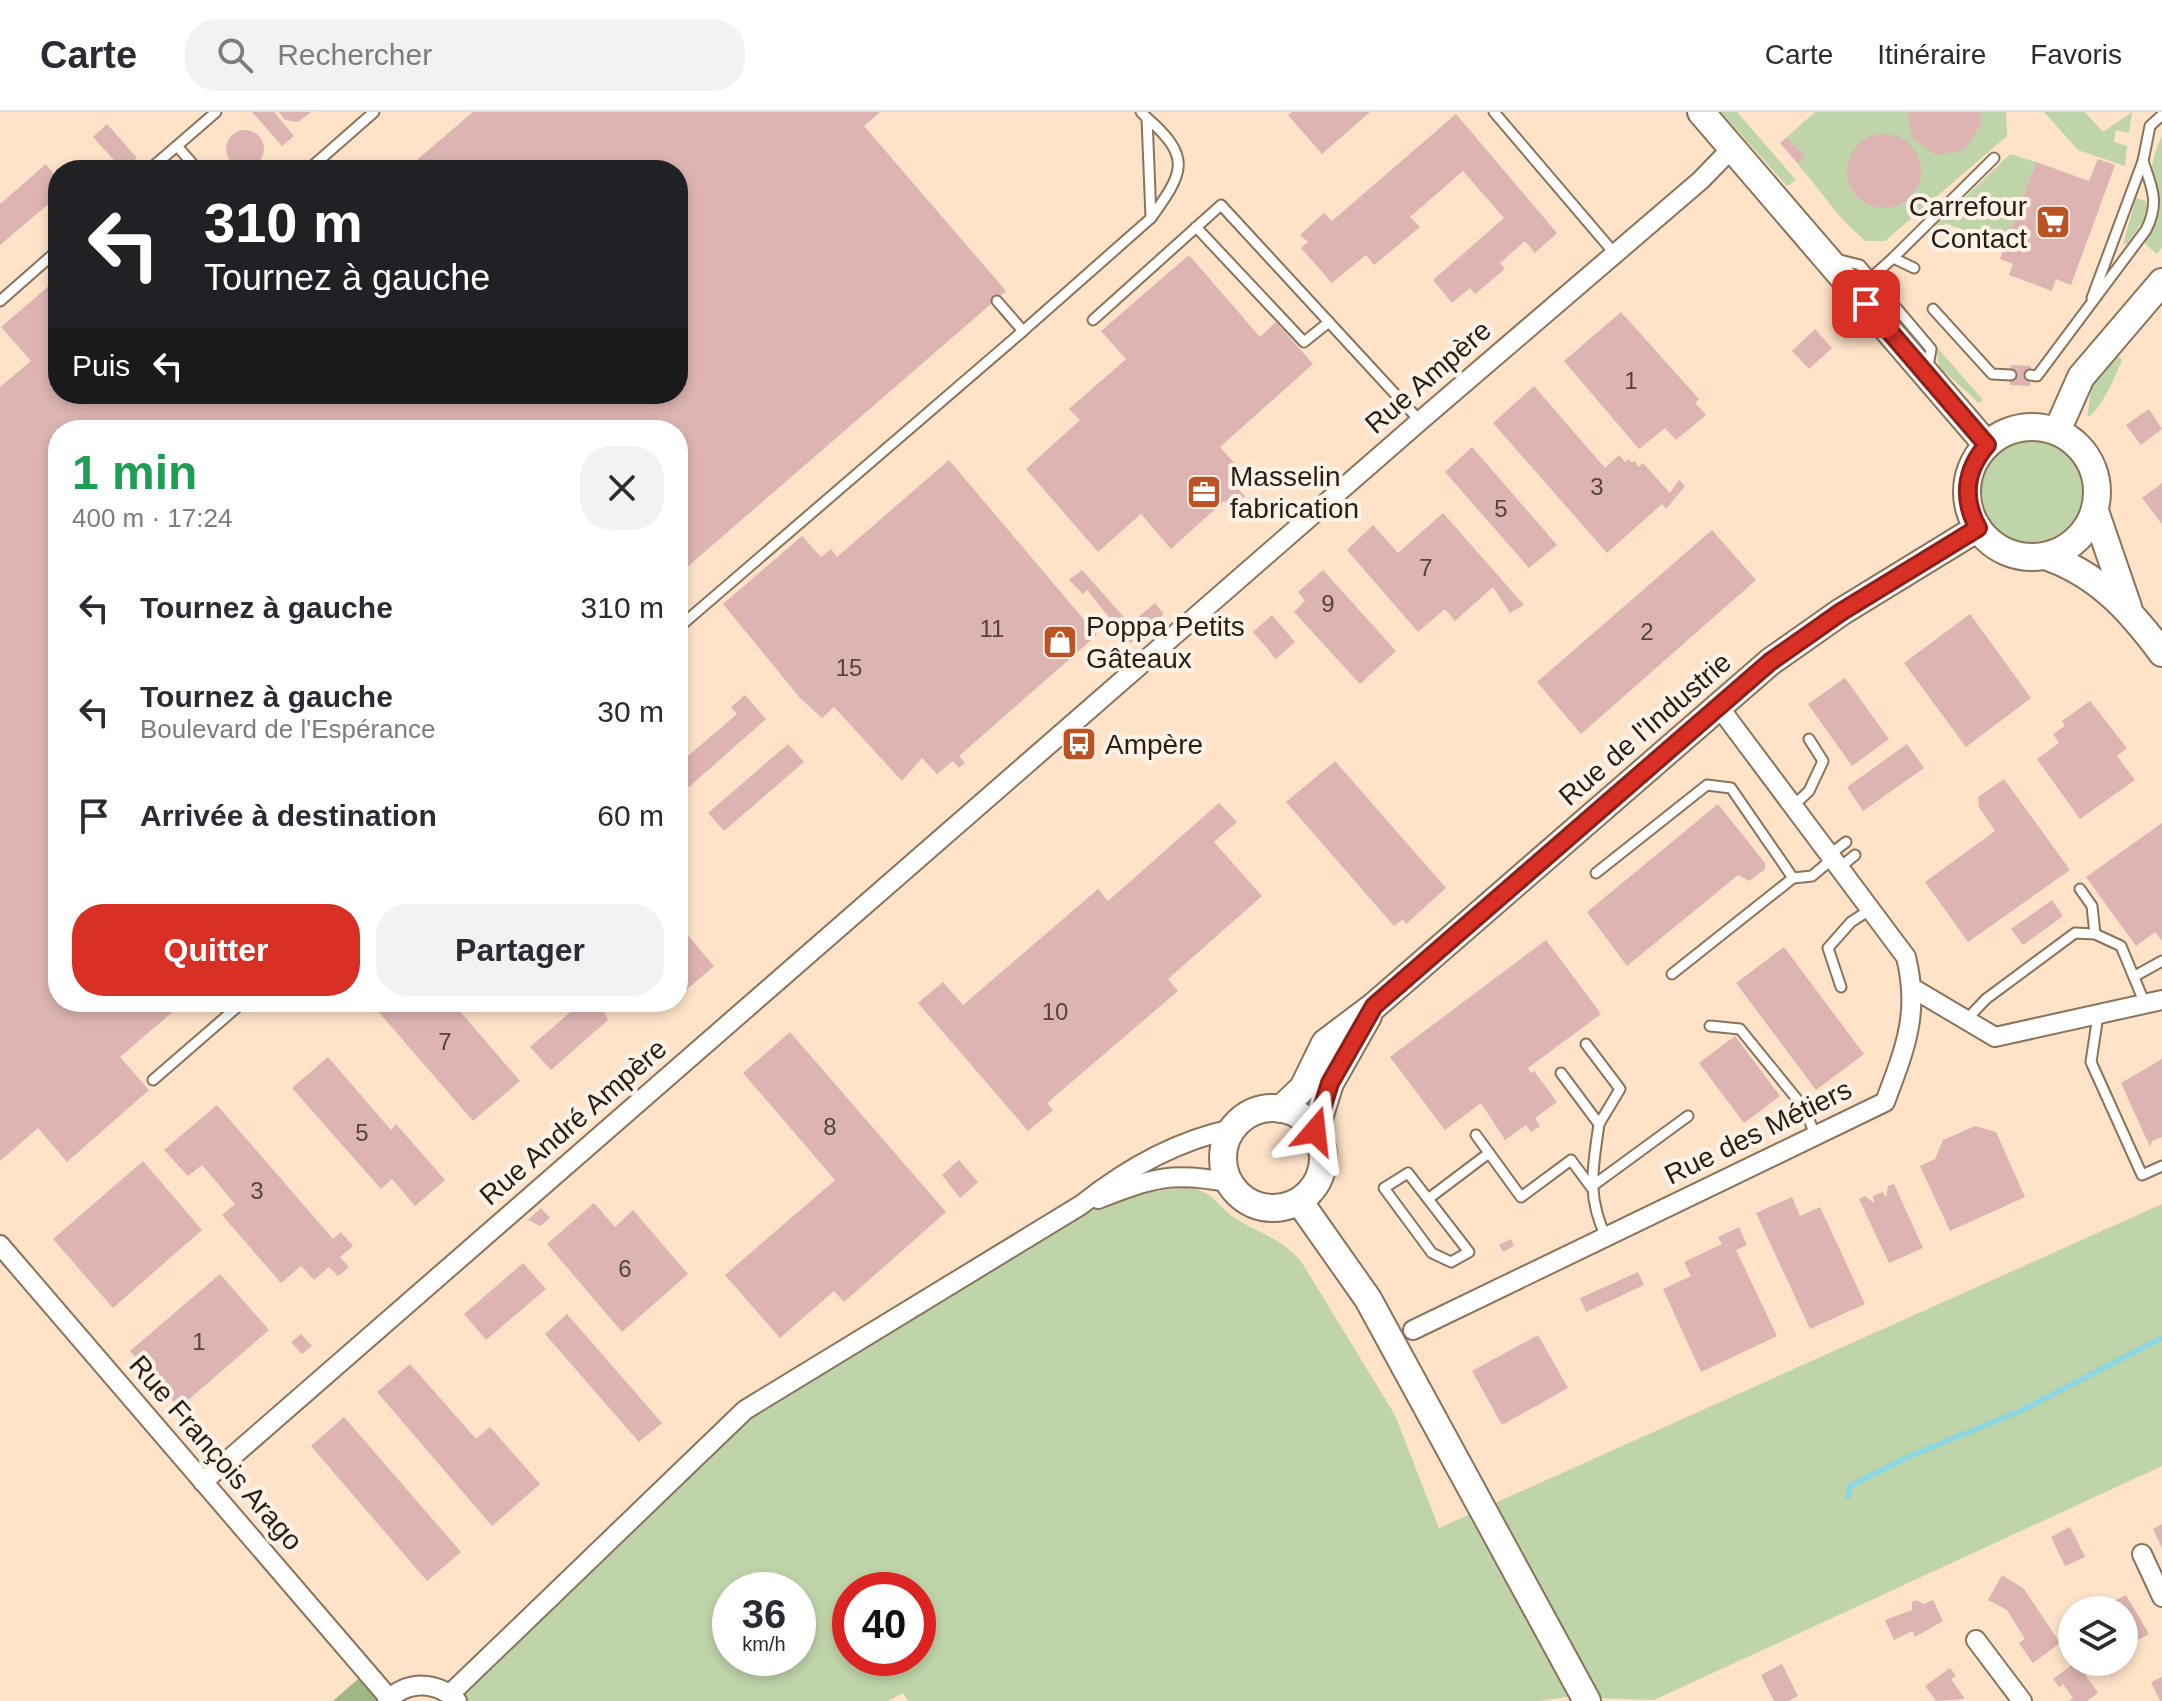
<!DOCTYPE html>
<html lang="fr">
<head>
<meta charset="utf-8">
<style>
  :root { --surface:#fff; --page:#f2f2f3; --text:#2b2b33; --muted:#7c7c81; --line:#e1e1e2; --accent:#d93025 }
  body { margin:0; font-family:Arial,sans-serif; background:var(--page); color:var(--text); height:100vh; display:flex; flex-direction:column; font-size:30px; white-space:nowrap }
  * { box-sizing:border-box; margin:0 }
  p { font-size:26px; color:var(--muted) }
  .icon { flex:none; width:44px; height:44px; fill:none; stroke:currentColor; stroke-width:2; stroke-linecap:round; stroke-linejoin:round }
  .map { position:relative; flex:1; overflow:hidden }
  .side { position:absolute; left:48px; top:308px; width:640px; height:592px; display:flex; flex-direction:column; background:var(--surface); border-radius:32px; box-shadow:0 4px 12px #0003 }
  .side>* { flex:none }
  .hud { position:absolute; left:48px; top:48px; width:640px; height:244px; border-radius:32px; box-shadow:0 4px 12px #0003; background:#202124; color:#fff; overflow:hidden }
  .buttons { position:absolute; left:2058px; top:1484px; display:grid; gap:16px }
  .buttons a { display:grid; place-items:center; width:80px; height:80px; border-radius:50%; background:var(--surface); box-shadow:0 4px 12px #0003; font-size:40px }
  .speed { position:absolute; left:712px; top:1460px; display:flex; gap:16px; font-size:40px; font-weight:700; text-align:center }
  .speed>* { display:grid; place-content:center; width:104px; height:104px; border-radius:50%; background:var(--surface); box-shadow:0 4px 12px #0003; line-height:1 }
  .speed small { font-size:20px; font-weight:400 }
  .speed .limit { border:12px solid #d22; background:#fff; color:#111 }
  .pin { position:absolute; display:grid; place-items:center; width:68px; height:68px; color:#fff; margin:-34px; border-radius:16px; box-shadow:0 4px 12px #0006 }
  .me { position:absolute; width:88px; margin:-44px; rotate:17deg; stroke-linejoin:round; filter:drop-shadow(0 0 6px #0008) }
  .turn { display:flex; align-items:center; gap:28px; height:168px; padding:0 24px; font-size:36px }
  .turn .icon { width:104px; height:104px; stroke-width:2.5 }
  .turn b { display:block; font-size:56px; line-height:68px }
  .then { display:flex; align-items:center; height:76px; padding:0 24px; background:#0003; gap:16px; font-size:30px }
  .round { display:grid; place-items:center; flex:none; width:84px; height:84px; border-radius:32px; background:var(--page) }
  .summary { display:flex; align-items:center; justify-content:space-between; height:136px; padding:0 24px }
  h1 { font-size:48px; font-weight:600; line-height:60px; color:#1e9e55 }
  .action { display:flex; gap:16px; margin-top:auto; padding:16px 24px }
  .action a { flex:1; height:92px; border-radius:32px; background:var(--accent); color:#fff; font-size:32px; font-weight:600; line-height:92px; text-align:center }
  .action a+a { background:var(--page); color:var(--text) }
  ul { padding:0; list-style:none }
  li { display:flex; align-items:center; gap:24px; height:104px; padding:0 24px }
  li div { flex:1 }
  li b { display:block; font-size:30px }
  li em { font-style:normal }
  header { display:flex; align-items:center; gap:48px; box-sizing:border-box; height:112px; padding:0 40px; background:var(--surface); border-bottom:2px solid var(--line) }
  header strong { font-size:38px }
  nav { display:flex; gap:44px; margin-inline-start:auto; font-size:28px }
  .search { width:560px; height:72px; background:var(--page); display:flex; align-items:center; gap:20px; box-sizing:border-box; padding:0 28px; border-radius:32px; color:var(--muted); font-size:30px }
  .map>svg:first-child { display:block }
  .green { fill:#c0d4a9; fill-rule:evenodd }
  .forest { fill:#9fb686 }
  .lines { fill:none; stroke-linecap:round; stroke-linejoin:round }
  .stream { stroke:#8ed5dd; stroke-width:6 }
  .building { fill:#ddb4b1 }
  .lane-casing { stroke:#8b735a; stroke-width:13 }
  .street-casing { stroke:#8b735a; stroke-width:22 }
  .secondary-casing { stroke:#8b735a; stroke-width:30 }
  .lane { stroke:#fff; stroke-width:9 }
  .street { stroke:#fff; stroke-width:18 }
  .secondary { stroke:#fff; stroke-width:26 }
  .route-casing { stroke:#8d1f18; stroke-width:20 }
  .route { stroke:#d93025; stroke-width:14 }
  .labels { text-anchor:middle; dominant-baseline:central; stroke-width:8; stroke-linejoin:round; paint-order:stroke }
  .number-label { font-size:24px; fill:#55443b }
  .poi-label { font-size:28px; fill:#281e14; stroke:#fff3e9; text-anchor:start }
  .street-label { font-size:28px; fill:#281e14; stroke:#fff3e9 }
</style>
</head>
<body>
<header>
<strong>Carte</strong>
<div class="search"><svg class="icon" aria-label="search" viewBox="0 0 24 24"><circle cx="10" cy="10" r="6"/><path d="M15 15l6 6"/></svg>Rechercher</div>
<nav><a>Carte</a><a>Itinéraire</a><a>Favoris</a></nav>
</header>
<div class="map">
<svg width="2162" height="1589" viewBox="0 0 2162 1589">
  <rect width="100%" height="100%" fill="#fee3c8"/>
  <g class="green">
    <polygon points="1721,0 1737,0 1796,68 1787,74"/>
    <polygon points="1815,0 2006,0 2007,24 1885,129 1865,129 1841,106 1798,52 1804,45 1787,25"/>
    <polygon points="2044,0 2085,0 2103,20 2132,0 2129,21 2116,18 2114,30 2127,34 2125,54 2078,38"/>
    <path d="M2162,24v111l-5,7 -12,-10c17,-49 -5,-64 17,-108z"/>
    <polygon points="2010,42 2036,50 2005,133 1945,111 1938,125 1928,121"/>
    <polygon points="2136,86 2146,89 2148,102 2127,132 2123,132"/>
    <polygon points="1936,234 1983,288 1979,291 1939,255"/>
    <path d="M2115,241l7,7c-5,13 -23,54 -35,57l5,-33z"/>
    <circle cx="2031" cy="378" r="52"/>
    <path d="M1186,1075c30,4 29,19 52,33 27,16 39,16 63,41l94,154 44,113 723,-324v262l-508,234 -87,-3 -28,4h-631l-5,-8 -15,8h-446l303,-291 336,-208zM730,1478h68v68h-68zM850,1478h68v68h-68z"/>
  </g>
  <polygon class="forest" points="366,1560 389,1589 333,1589"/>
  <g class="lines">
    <polyline class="stream" points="1848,1385 1850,1374 1910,1344 2020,1299 2162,1226"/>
  </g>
  <g class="building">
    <polygon points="252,0 274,0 294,24 282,34"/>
    <polygon points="279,0 311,0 298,10 285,8"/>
    <polygon points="473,0 880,0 864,14 1006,179 678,463 678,318 58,318 58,890 184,890 120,945 149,978 67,1050 38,1016 0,1049 0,275 31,249 1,215 58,166 58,282 678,282 678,58 405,58"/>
    <polygon points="1292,0 1370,0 1322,42 1288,3"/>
    <polygon points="1908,0 1980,0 1981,13 1964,38 1936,43 1912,26"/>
    <polygon points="1456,2 1557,121 1535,141 1525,129 1500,151 1505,157 1475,182 1470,176 1452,191 1433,168 1504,106 1463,59 1410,105 1420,115 1374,153 1366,143 1332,171 1301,136 1308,130 1300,123 1324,101 1332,109"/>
    <polygon points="107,12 137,46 123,58 93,25"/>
    <circle cx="245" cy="37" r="19"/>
    <circle cx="1884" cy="59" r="37"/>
    <polygon points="1787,25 1805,45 1798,52 1780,31"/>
    <polygon points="2098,47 2115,53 2071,173 2056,167 2052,179 2009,163 2013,152 2000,147 2036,50 2089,69"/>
    <polygon points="46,52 58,68 58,84 0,133 0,92"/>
    <polygon points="1189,143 1260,225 1276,210 1313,252 1220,335 1249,367 1238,377 1245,384 1232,396 1224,389 1171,437 1141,402 1098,440 1026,357 1080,308 1069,297 1126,247 1101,219"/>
    <polygon points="1621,200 1699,287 1695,291 1706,303 1676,328 1665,316 1639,337 1564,249"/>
    <polygon points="1815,217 1832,236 1809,257 1792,239"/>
    <polygon points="2011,253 2031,254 2030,274 2010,273"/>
    <polygon points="1534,274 1605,356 1619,343 1625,350 1629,347 1632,351 1635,349 1638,355 1643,351 1670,381 1679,368 1685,374 1666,397 1662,392 1607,441 1493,311"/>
    <polygon points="2149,297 2162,317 2141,333 2126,313"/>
    <polygon points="1472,335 1557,433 1529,456 1445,360"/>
    <polygon points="949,348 1097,523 959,644 965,651 959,656 953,649 937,662 922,646 902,669 834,595 822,606 800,586 723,492 802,424 821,445 831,437 837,445"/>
    <polygon points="2162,371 2162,412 2142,386"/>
    <polygon points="1443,401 1502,468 1524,493 1510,501 1493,475 1455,509 1445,497 1418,520 1347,438 1373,413 1398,441"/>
    <polygon points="1712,418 1756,468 1581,622 1537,570"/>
    <polygon points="1082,458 1130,512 1155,491 1164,502 1130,531 1087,478 1083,482 1069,468"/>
    <polygon points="1323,458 1396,539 1360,572 1294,500 1305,489 1298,480"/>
    <polygon points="1970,502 2031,586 1966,635 1904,551"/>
    <polygon points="1272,503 1295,530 1276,547 1253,520"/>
    <polygon points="1845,566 1889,627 1852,654 1808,592"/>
    <polygon points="745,583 766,607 689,675 678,663 681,650 678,645 684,640 688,644 737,602 731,595"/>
    <polygon points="2090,589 2127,636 2117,644 2135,668 2080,707 2037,647 2059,631 2053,622 2065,614 2062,609"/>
    <polygon points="788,632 804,650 724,719 708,701"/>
    <polygon points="1907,632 1924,656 1863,699 1847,675"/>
    <polygon points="1335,649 1446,776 1406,812 1403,807 1394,814 1286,690"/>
    <polygon points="2004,667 2070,758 1968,830 1925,770 1995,719 1979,695 1978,685"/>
    <polygon points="1219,691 1237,710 1214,730 1262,784 1168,867 1178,879 1047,991 1053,998 1028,1019 918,891 943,870 963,893 1098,777 1108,789"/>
    <polygon points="1718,692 1765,751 1765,757 1749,769 1738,763 1627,854 1587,800"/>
    <polygon points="2162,711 2162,829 2155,820 2136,834 2086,765"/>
    <polygon points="2052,788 2063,804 2023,833 2011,817"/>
    <polygon points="678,812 714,854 678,885"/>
    <polygon points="1546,828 1601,902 1528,956 1531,961 1534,959 1557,990 1535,1006 1540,1014 1531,1020 1526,1013 1505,1028 1481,991 1445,1018 1390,945"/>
    <polygon points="1784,835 1864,942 1816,978 1736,871"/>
    <polygon points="370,890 452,890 520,969 473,1009"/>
    <polygon points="567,890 592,890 595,893 599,890 608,908 551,958 530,935 573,898"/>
    <polygon points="790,920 946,1100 844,1190 834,1179 780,1226 725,1163 835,1068 743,961"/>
    <polygon points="1735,924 1780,984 1744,1011 1699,951"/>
    <polygon points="328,945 391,1018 396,1012 445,1068 415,1094 392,1067 381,1077 292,976"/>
    <polygon points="2162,947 2162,1025 2152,1029 2150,1035 2121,971"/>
    <polygon points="217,993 333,1127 341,1120 353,1134 340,1145 349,1155 338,1164 329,1155 314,1168 301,1154 281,1171 222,1103 235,1092 202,1053 188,1064 164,1038"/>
    <polygon points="1975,1014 1996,1020 2025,1085 1950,1119 1920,1054 1935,1047 1943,1028"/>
    <polygon points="959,1048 978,1070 960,1086 942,1063"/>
    <polygon points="143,1049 202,1118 113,1196 53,1127"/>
    <polygon points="1894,1072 1923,1136 1889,1151 1859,1087 1865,1084 1874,1091 1873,1084 1883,1080 1886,1086 1888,1074"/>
    <polygon points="1792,1085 1800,1104 1820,1095 1865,1192 1810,1217 1756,1101"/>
    <polygon points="594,1091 615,1115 633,1098 688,1162 622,1220 547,1132"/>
    <polygon points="541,1096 550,1106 540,1114 528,1108"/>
    <polygon points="1739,1115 1747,1133 1736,1138 1777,1224 1701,1260 1663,1177 1691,1164 1684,1150 1722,1132 1718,1125"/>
    <polygon points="1511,1127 1514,1134 1503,1140 1499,1133"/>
    <polygon points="523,1151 546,1177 486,1228 464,1202"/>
    <polygon points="1638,1160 1644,1173 1586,1200 1580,1186"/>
    <polygon points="220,1162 269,1218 179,1296 130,1239"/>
    <polygon points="567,1202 662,1311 639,1330 545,1222"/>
    <polygon points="301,1222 312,1234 302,1242 291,1230"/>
    <polygon points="1538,1223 1568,1276 1502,1313 1472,1259"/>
    <polygon points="410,1252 476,1327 490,1315 540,1372 492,1414 377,1280"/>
    <polygon points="344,1305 461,1440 427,1469 311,1334"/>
    <polygon points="2162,1412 2162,1436 2153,1417"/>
    <polygon points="2070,1415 2085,1445 2065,1454 2051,1425"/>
    <polygon points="2002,1463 2024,1477 2060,1531 2033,1551 2019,1531 2025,1527 2007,1498 1988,1488"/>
    <polygon points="2126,1483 2149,1522 2126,1534 2124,1498 2109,1498 2106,1493"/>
    <polygon points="1917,1488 1923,1492 1933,1488 1943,1509 1915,1525 1912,1519 1894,1528 1885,1508 1912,1498 1912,1490"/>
    <polygon points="2076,1550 2098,1581 2087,1589 2069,1589 2073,1586 2063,1572 2059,1575 2053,1567"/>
    <polygon points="1782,1552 1798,1584 1788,1589 1774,1589 1761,1563"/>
    <polygon points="1950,1556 1956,1564 1951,1567 1965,1587 1936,1589 1925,1574"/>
    <polygon points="2162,1565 2162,1589 2160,1589 2151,1570"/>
  </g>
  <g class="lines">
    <g class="lane-casing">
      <g id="lane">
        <polyline points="1494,0 1615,142"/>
        <path d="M1147,6c46,40 36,55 4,100"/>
        <polyline points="177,34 198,58"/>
        <polyline points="149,58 216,0"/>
        <polyline points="308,58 374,0"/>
        <polyline points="1196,115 1304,230 1329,210"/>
        <polyline points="1893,146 1994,46"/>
        <polyline points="1836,147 1860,153 1931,237 1928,255"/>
        <polyline points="1871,166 1893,146 1914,156"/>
        <polyline points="2092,186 2143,49 2150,14 2162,3"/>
        <polyline points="0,189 58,138"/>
        <polyline points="997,189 1023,219 1151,106 1147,6 1141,0"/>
        <polyline points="1933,197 1992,262 2011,263"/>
        <polyline points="1093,208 1221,93 1420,309"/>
        <path d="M2030,263l7,1 109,-146c14,-28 6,-42 -3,-69"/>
        <polyline points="678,516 1023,219"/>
        <polyline points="1792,695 1809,679 1823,649 1809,627"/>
        <polyline points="1828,744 1846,730"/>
        <polyline points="1838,757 1855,743"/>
        <polyline points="1596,761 1707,673 1731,676 1793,766 1672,862"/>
        <polyline points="1793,766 1812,764 1831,748"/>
        <polyline points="2080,777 2092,794 2095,822"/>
        <polyline points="2135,864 2162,849"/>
        <polyline points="1841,875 1828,836 1851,810 1868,799"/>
        <polyline points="2098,903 2091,950 2142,1063 2162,1054"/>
        <polyline points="1966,908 1986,887 2075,821 2095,822 2121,834 2145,892"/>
        <polyline points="1710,914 1740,917 1805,997 1815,1023"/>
        <polyline points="1586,932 1620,977 1599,1012"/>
        <path d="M1561,961l38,51c-6,44 -13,71 7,113"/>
        <polyline points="153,968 243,890"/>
        <polyline points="1476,1023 1521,1085 1571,1048 1591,1075 1688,1004"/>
        <polyline points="1428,1087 1408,1061 1384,1076 1432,1141 1451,1150 1469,1140 1428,1087 1489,1041"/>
      </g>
    </g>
    <g class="street-casing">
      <g id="street">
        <polyline points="1914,877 1995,925 2162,888"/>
        <path d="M1098,1087c54,-21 75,-28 132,-16"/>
        <polyline points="0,1133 389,1586"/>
        <path d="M1413,1218l472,-228c20,-53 35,-89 21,-145l-187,-250"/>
        <polyline points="203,1370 1420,309 1701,68 1732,36"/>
        <polyline points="2142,1442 2162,1485"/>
        <polyline points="1976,1528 2022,1589"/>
        <path d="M450,1582l295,-284 336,-205c45,-36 94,-64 151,-76"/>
        <path d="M387,1589c21,-21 50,-20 70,0"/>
      </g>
    </g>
    <g class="secondary-casing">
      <g id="secondary">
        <polyline points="1701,0 1987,333"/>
        <circle cx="2032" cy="380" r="65"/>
        <polyline points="2057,319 2081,265 2162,170"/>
        <polyline points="2095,399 2128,495"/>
        <path d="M2045,444c53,18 85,54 117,97"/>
        <circle cx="1273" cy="1046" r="50"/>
        <polyline points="1281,997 1303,976 1325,931 1374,894 1770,550 1841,500 1978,416"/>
        <polyline points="1315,1019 1330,971 1368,904"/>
        <polyline points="1299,1089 1368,1187 1587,1589"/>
      </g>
    </g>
    <use href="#lane" class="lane"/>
    <use href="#street" class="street"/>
    <use href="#secondary" class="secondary"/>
  </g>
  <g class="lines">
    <g class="route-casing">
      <path id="route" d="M1315,1019l15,-48 44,-77 396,-344 71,-50 137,-84c-16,-29 -13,-58 9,-83l-121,-141"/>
    </g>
    <use href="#route" class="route"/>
  </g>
  <defs>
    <g id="supermarket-square" transform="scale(1.8)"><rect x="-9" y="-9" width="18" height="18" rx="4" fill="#ba5425" stroke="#fff3e9"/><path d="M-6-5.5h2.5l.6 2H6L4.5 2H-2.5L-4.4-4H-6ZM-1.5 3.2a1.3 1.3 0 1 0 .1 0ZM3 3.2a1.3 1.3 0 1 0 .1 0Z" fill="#fff"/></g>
    <g id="office-square" transform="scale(1.8)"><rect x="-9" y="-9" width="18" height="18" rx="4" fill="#ba5425" stroke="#fff3e9"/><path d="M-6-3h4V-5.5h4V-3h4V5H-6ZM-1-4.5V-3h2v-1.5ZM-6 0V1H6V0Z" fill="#fff"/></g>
    <g id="shop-square" transform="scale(1.8)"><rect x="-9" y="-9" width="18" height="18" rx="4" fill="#ba5425" stroke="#fff3e9"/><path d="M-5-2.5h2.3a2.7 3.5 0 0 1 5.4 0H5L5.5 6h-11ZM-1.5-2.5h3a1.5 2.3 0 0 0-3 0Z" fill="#fff"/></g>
    <g id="bus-square" transform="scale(1.8)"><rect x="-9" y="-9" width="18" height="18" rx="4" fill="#ba5425" stroke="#fff3e9"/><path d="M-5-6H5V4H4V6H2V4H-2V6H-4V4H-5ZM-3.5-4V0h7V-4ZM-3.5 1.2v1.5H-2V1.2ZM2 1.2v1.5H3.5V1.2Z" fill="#fff"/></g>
  </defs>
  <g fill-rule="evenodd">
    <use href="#supermarket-square" x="2053" y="110"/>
    <use href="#office-square" x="1204" y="380"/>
    <use href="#shop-square" x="1060" y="530"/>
    <use href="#bus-square" x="1079" y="632"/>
  </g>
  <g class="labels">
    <g class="number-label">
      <text x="1631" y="268">1</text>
      <text x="1597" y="374">3</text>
      <text x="1501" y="396">5</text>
      <text x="1426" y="455">7</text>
      <text x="1328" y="491">9</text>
      <text x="992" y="516">11</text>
      <text x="1647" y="519">2</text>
      <text x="849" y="555">15</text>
      <text x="1055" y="899">10</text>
      <text x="445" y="929">7</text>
      <text x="830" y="1014">8</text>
      <text x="362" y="1020">5</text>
      <text x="257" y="1078">3</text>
      <text x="625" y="1156">6</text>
      <text x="199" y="1229">1</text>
    </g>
    <g class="poi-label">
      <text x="2027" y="94" text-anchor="end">Carrefour<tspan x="2027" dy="32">Contact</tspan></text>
      <text x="1230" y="364">Masselin<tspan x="1230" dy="32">fabrication</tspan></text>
      <text x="1086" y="514">Poppa Petits<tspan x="1086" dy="32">Gâteaux</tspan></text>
      <text x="1105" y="632">Ampère</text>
    </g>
    <g class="street-label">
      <text transform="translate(1428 265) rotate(-41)">Rue Ampère</text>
      <text transform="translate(1645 617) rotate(-41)">Rue de l'Industrie</text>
      <text transform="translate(573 1010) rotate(-41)">Rue André Ampère</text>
      <text transform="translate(1758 1020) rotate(-26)">Rue des Métiers</text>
      <text transform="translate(216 1341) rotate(49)">Rue François Arago</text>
    </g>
  </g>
</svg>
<div class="buttons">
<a><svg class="icon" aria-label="layers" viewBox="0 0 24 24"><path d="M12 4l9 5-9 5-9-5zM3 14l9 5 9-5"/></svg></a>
</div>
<div class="speed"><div>36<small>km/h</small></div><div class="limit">40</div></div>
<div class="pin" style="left:1866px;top:192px;background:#d93025"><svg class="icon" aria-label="arrive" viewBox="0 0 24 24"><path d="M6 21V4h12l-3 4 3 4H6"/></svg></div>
<svg class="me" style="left:1315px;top:1019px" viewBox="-20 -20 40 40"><path d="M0-17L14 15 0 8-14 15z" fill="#d93025" stroke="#fff" stroke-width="4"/></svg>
<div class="hud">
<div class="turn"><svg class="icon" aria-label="left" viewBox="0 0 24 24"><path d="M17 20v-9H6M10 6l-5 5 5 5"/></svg><div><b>310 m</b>Tournez à gauche</div></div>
<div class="then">Puis<svg class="icon" aria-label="left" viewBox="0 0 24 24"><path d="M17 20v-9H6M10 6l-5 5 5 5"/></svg></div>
</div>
<section class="side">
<div class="summary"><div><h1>1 min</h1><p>400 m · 17:24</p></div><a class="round"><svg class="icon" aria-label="close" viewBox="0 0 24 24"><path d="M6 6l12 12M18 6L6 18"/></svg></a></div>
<ul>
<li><svg class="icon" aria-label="left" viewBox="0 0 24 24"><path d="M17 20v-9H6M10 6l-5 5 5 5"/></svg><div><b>Tournez à gauche</b></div><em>310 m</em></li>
<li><svg class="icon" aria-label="left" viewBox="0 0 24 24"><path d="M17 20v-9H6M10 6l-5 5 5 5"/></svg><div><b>Tournez à gauche</b><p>Boulevard de l'Espérance</p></div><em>30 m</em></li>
<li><svg class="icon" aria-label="arrive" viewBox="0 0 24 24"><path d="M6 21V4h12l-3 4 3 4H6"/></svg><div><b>Arrivée à destination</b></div><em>60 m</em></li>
</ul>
<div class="action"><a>Quitter</a><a>Partager</a></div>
</section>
</div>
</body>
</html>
